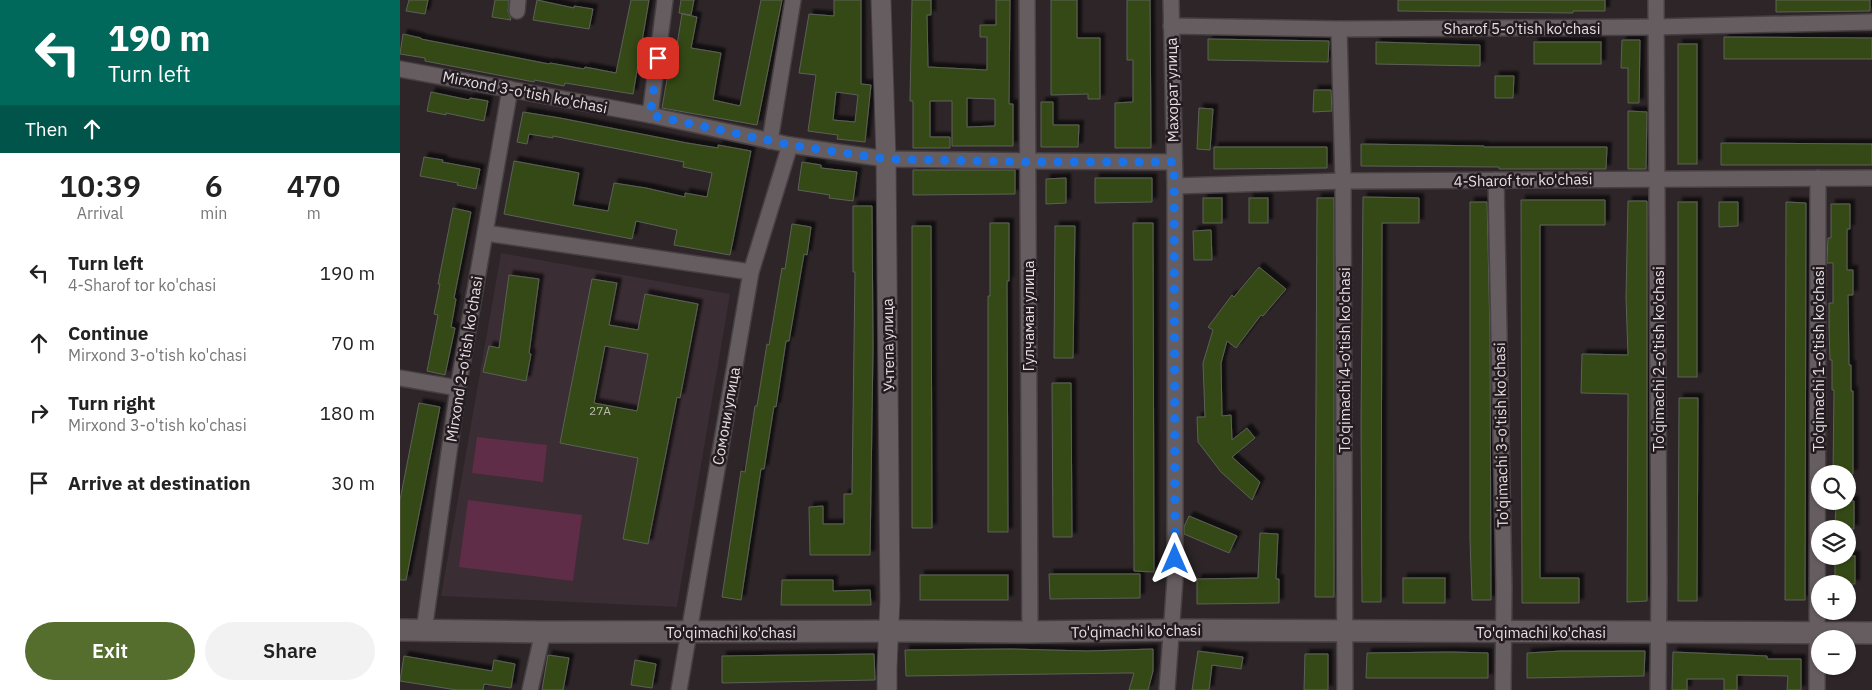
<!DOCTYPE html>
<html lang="en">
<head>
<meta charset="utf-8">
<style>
  :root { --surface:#fff; --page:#f2f2f2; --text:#222; --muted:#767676; --accent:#556e2d }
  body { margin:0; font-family:"IBM Plex Sans",sans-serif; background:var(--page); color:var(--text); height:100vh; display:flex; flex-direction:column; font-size:19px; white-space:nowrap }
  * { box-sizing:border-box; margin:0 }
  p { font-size:16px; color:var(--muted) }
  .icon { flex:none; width:28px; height:28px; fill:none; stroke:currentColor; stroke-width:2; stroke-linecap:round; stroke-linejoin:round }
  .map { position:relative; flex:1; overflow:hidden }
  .drawer { display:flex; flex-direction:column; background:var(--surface); width:400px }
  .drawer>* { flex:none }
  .hud { background:#00695c; color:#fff; overflow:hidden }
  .tools { position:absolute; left:1411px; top:465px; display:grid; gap:10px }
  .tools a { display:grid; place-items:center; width:45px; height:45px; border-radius:50%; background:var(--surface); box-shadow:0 1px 4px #0004; font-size:25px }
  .pin { position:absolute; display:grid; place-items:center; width:42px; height:42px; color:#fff; margin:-21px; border-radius:10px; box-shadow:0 2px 8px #0006 }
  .me { position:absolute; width:55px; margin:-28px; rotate:0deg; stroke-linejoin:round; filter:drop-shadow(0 0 4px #0008) }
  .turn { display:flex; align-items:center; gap:18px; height:105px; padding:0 25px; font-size:22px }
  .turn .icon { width:65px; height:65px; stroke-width:2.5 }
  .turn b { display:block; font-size:35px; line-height:42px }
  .then { display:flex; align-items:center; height:48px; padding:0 25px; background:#0003; gap:10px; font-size:19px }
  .eta { display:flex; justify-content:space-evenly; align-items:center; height:85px; text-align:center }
  .eta b { font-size:30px; font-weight:600; line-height:35px }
  .button { display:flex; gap:10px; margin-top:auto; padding:10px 25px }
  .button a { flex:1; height:58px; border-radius:30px; background:var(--accent); color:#fff; font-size:20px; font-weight:600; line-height:58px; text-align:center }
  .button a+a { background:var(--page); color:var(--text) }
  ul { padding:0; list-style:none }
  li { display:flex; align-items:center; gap:15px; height:70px; padding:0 25px }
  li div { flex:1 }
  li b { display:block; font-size:19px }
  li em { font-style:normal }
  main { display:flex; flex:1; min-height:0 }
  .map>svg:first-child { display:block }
  .built { fill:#3a2d33 }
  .garden { fill:#602d48 }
  .building { fill:#344915; stroke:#5c6058; fill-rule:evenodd; filter:url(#shadow) }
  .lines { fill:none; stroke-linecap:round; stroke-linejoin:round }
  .minor-casing { stroke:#474043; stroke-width:18 }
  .tertiary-casing { stroke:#474043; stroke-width:21 }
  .secondary-casing { stroke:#474043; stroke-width:24 }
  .minor { stroke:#665d61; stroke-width:15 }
  .tertiary { stroke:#665d61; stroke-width:19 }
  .secondary { stroke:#665d61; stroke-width:21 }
  .route { stroke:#1a73e8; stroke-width:9; stroke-dasharray:0 16.2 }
  .labels { text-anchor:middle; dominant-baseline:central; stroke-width:5; stroke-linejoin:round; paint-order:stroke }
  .number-label { font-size:12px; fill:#b8baae }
  .street-label { font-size:15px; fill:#e4dfe1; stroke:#231b1f }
</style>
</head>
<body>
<main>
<section class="drawer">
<div class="hud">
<div class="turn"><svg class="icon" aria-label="left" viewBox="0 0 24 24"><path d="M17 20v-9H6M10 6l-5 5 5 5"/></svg><div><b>190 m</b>Turn left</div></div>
<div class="then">Then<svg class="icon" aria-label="ahead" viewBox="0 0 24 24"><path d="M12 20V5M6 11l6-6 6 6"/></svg></div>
</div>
<div class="eta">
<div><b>10:39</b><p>Arrival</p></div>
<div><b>6</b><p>min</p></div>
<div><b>470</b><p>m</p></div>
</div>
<ul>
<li><svg class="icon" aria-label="left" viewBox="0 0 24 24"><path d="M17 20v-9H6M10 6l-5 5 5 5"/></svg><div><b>Turn left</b><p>4-Sharof tor ko'chasi</p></div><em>190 m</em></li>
<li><svg class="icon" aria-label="ahead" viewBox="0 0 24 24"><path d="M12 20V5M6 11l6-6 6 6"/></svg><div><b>Continue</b><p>Mirxond 3-o'tish ko'chasi</p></div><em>70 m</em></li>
<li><svg class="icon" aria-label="right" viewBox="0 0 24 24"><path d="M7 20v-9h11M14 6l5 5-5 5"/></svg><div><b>Turn right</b><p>Mirxond 3-o'tish ko'chasi</p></div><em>180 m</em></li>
<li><svg class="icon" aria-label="arrive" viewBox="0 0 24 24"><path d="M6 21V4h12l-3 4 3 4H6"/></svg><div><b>Arrive at destination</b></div><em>30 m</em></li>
</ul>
<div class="button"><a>Exit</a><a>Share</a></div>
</section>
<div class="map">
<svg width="1472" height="690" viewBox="0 0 1472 690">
  <defs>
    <filter id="shadow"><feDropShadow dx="4.5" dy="-4.5" stdDeviation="1" flood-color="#0009"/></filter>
  </defs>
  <rect width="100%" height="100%" fill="#2d2528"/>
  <polygon class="built" points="101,253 330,294 277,607 41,596"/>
  <g class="garden">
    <polygon points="77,437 147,445 143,482 72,473"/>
    <polygon points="68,500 182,515 173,581 59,567"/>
  </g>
  <g class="building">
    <polygon points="9,0 28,0 25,14 6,11"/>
    <polygon points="95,0 109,0 108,11 111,20 92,17"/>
    <polygon points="137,0 174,8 174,6 193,9 189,29 133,20"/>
    <polygon points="231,0 249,0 233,94 165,83 164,86 135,80 134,82 25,61 25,58 0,54 3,34 21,38 21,39 149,64 150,63 184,69 185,67 216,73"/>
    <polygon points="281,0 294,0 291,15 279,13"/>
    <polygon points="361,0 382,0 357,125 262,108 273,45 277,45 282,14 297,17 291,48 321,53 313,100 340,106"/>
    <path d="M434,0h27v84l10,1 -6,57 -28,-3 1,-4 -30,-4 8,-56 -17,-2 10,-59 25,2zM436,92l22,3 -3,27 -22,-2z"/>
    <path d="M512,0h19v15h-4l1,52 59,3v-33h-7v-12h16v-25h14l-1,104h4v42h-61v-45h-22v36h20v11h-37v-47h-3zM567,98l28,1v27l-28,1z"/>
    <polygon points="651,0 677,0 677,38 700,38 700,99 688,99 688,94 651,95"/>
    <polygon points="727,0 750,0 751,148 715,148 715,103 733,102 733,60 727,60"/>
    <polygon points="998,0 1205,0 1205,11 1173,11 1173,13 998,11"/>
    <polygon points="1376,0 1470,0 1470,11 1376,12"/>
    <polygon points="1324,37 1472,38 1472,59 1324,59"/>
    <polygon points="808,39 929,41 928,62 808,60"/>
    <polygon points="1222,40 1240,40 1239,103 1228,103 1228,68 1221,68"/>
    <polygon points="976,42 1080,45 1080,66 976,64"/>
    <rect x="1134" y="42" width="67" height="22"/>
    <rect x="1278" y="44" width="19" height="120"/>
    <polygon points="1095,76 1114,76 1113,98 1095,98"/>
    <polygon points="914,90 931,90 932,111 913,112"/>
    <polygon points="31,92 69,100 70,98 88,101 84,121 46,113 46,115 27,111"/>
    <polygon points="641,102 653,102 653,125 679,125 678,147 641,147"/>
    <polygon points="799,108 813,109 810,150 797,149"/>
    <polygon points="1228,111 1247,112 1246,169 1228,169"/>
    <polygon points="123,112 160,118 287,143 318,148 318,145 351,151 330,255 274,245 277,230 236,221 232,239 104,214 114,161 179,173 173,205 208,211 214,183 246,188 285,197 285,193 307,197 312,173 283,167 284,162 153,136 153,138 129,134 127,144 117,142"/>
    <polygon points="1321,143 1472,144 1472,165 1321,165"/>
    <polygon points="961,144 1084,146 1084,147 1207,147 1206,169 1099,169 1099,167 961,166"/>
    <polygon points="814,147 927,147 927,168 814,169"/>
    <polygon points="24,157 43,160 42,162 80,169 76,189 57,185 58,183 20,176"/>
    <polygon points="402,162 421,165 421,168 457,172 453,201 429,198 430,195 398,190"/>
    <polygon points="513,170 615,170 615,194 513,195"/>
    <polygon points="666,178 666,203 646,204 646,179"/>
    <polygon points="695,178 752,178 752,202 695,203"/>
    <polygon points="963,197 1019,198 1019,223 982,223 981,602 962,602 961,421"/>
    <rect x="803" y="198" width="19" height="25"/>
    <rect x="849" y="198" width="19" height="25"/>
    <polygon points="917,198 934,198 934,597 915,597"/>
    <polygon points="1121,200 1205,200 1205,225 1140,225 1140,578 1179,578 1179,603 1122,603"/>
    <polygon points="1228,201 1247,201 1247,601 1227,602 1228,394 1181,393 1182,354 1228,355 1226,298"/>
    <polygon points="1070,202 1087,202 1090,337 1091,600 1072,600 1070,539"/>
    <rect x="1278" y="202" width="19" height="175"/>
    <polygon points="1319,202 1338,202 1338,226 1319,227"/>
    <polygon points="1386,202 1406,203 1405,600 1385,600"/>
    <polygon points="1431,204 1450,204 1450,229 1447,229 1447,270 1453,270 1453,295 1448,295 1449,365 1451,365 1451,391 1453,391 1453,474 1433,474 1434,390 1432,390 1432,360 1430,360 1429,328 1429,303 1433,303 1433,263 1427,263 1428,238 1431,238"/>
    <polygon points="453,206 472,206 473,348 470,555 410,555 409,507 423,506 423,524 444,524 444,494 452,494 455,272 453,272"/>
    <polygon points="53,208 71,212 54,298 56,299 51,327 55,328 45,375 27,371 38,315 34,314 40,284 38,284"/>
    <polygon points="590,223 609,223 609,281 607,281 608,532 588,532 588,296 590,296"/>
    <polygon points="733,223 753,223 754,572 734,571"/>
    <polygon points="392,224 411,227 407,255 404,254 389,341 386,341 376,407 374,406 364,469 361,469 341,600 322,597 341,471 345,472 355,406 357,406 367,344 369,345 382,268 385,269"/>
    <polygon points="512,226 531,226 532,528 512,528"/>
    <polygon points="655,226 675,226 673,358 654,358"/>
    <polygon points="811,230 812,260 794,260 793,231"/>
    <polygon points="859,267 886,289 863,316 861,315 836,348 827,341 821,363 822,416 831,415 832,440 847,428 855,438 832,457 860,482 852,500 821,472 798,442 797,417 805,417 803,363 813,330 808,327 832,295 834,297"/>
    <polygon points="109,275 139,279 129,353 131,354 126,381 83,372 89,346 99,348"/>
    <path d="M192,279l25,4 -8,42 29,5 7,-36 53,10 -18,94 -3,-1 -29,147 -25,-5 15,-81 -78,-15zM205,346l43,8 -11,57 -43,-8z"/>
    <polygon points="652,383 671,383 672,537 653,537"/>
    <polygon points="1279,398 1298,398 1297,601 1278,601"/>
    <polygon points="19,403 40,407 6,580 0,580 0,500"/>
    <polygon points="1436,501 1454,501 1454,529 1435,529"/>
    <polygon points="789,516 837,536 829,553 784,534 784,527"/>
    <polygon points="860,533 878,534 876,579 879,579 879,603 797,604 797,579 858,578"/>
    <rect x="1435" y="556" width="20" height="28"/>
    <polygon points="649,574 740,574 740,598 650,599"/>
    <rect x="520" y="575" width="88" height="25"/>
    <rect x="1003" y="578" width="42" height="25"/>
    <polygon points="382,580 433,580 433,591 470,590 471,605 381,605"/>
    <polygon points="611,649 687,651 753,649 753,671 748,690 729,690 734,673 727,673 506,676 505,650"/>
    <polygon points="798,651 843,657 841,669 812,665 809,690 792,690"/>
    <polygon points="1162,651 1245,651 1244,676 1127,678 1127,653"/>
    <polygon points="1051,652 1088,653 1088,678 966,678 967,653"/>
    <polygon points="1273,652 1367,656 1367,659 1401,659 1401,690 1387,690 1388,676 1337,675 1337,690 1324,690 1324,679 1287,679 1287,690 1272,690"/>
    <polygon points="474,654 475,680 322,683 322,656"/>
    <polygon points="905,654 928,654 928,690 904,690"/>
    <polygon points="148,655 169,658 163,690 142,690"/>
    <polygon points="4,656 92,671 94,660 115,664 111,688 84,684 83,690 57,690 0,681"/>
    <polygon points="235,660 256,664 252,688 231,685"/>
  </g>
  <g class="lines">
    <g class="minor-casing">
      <g id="minor">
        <polyline points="627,0 630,632"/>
        <polyline points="1256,0 1259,582 1258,690"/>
        <polyline points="117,11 118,0"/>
        <polyline points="771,26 939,29 1255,27 1472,22"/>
        <polyline points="939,29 943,181 945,690"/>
        <polyline points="0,69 250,115 390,145 486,159 627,161 774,162"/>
        <polyline points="250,115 265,0"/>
        <polyline points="370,141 393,0"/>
        <polyline points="1096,180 1104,587 1103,690"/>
        <polyline points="775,186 943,181 1472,178"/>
        <polyline points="85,233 351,272"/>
        <polyline points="0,378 58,388"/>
        <polyline points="24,631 58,388 110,89"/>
        <polyline points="130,690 143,632"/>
        <polyline points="279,690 351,272 390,145"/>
        <polyline points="767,690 775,579 775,186 771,0"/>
        <polyline points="1417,690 1418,178"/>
      </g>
    </g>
    <g class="tertiary-casing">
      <polyline id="tertiary" points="481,0 486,159 490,600 487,667 487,690"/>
    </g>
    <g class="secondary-casing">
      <polyline id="secondary" points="0,630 143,632 507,631 630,632 772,630 1472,633"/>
    </g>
    <use href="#minor" class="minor"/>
    <use href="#tertiary" class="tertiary"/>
    <use href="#secondary" class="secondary"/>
  </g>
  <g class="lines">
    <polyline class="route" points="258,58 250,115 390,145 486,159 627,162 774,162 775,559"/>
  </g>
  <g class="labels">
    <g class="number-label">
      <text x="200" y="410">27А</text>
    </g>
    <g class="street-label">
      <text x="1122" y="28">Sharof 5-o'tish ko'chasi</text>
      <text transform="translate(772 90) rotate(-91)">Махорат улица</text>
      <text transform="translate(125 92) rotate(11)">Mirxond 3-o'tish ko'chasi</text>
      <text transform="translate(1123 180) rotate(-1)">4-Sharof tor ko'chasi</text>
      <text transform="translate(628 316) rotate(-90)">Гулчаман улица</text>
      <text transform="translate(488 345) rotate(-91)">Учтепа улица</text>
      <text transform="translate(64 359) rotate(-81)">Mirxond 2-o'tish ko'chasi</text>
      <text transform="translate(1258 359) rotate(-90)">To'qimachi 2-o'tish ko'chasi</text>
      <text transform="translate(1418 359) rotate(-90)">To'qimachi 1-o'tish ko'chasi</text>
      <text transform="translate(944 360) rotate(-90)">To'qimachi 4-o'tish ko'chasi</text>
      <text transform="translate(326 416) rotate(-80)">Сомони улица</text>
      <text transform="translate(1101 435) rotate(-91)">To'qimachi 3-o'tish ko'chasi</text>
      <text transform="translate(736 631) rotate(-1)">To'qimachi ko'chasi</text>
      <text x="331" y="632">To'qimachi ko'chasi</text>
      <text x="1141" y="632">To'qimachi ko'chasi</text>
    </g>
  </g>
</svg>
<div class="tools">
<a><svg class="icon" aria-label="search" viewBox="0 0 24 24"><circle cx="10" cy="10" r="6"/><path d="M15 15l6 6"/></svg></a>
<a><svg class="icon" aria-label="layers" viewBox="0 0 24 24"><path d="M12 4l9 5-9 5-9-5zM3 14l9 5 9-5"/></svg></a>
<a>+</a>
<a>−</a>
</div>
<div class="pin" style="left:258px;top:58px;background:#d93025"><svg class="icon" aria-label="arrive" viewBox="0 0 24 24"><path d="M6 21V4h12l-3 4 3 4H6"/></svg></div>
<svg class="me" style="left:775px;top:559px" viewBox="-20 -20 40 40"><path d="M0-17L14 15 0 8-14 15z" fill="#1a73e8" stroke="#fff" stroke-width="4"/></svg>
</div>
</main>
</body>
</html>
